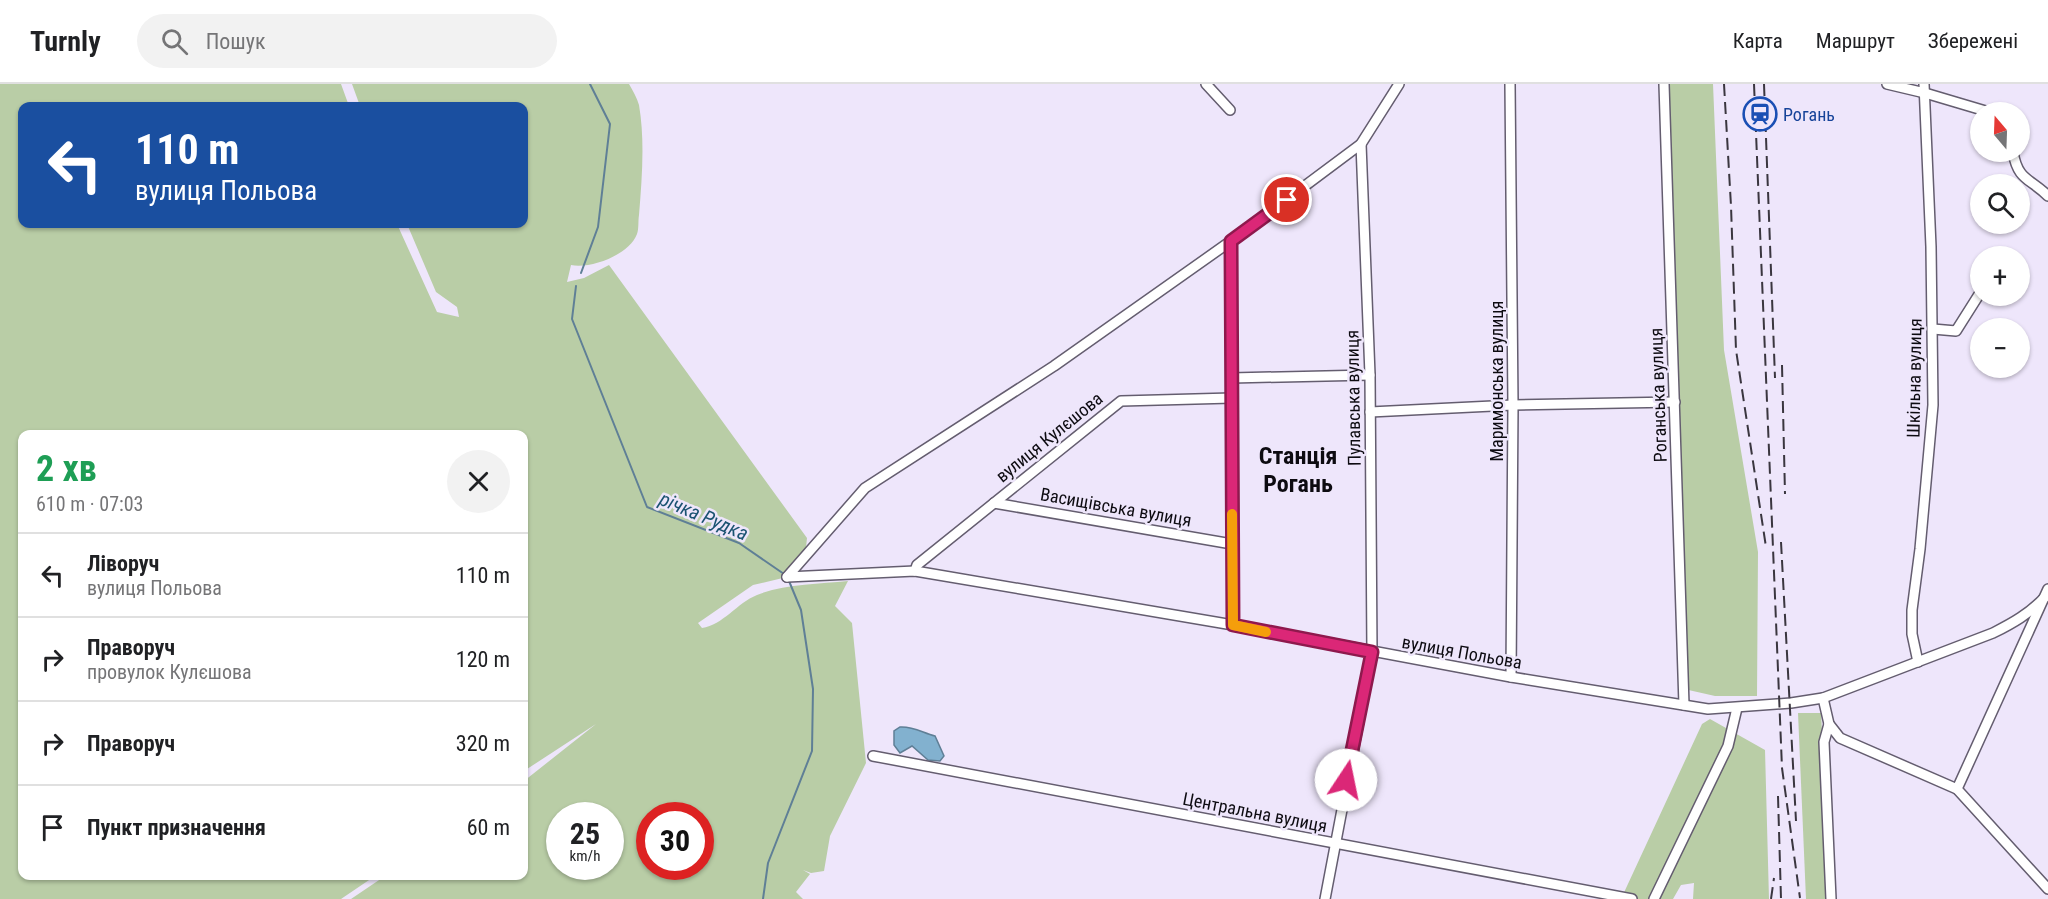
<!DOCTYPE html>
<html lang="uk">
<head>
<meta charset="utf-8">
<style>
  :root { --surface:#fff; --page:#f2f2f2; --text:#202124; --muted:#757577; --line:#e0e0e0 }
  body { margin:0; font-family:"Roboto Condensed",sans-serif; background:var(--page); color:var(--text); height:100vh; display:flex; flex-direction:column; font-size:22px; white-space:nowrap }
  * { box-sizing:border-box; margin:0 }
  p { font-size:20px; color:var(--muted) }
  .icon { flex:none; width:33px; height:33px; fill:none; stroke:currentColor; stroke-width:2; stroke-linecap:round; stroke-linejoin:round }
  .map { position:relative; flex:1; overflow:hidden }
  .side { position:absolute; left:18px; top:346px; width:510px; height:450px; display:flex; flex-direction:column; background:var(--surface); border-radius:12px; box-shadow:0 2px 4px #0004 }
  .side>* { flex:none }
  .top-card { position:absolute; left:18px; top:18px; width:510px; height:126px; border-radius:12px; box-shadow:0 2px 4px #0004; background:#1a4fa0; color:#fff; overflow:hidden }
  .needle { width:39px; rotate:341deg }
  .buttons { position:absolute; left:1970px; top:18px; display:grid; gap:12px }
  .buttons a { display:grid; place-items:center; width:60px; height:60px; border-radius:50%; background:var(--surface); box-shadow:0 2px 4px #0004; font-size:30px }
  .speed { position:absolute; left:546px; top:718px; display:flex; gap:12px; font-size:30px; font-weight:700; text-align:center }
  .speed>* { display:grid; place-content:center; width:78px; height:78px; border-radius:50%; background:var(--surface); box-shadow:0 2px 4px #0004; line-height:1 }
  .speed small { font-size:15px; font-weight:400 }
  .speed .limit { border:9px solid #d22; background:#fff; color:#111 }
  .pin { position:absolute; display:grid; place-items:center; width:51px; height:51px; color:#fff; margin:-26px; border:3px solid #fff; border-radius:50%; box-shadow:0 2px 6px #0007 }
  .me { position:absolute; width:66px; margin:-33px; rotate:11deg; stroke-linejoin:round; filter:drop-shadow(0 0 4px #0008) }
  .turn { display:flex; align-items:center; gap:21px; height:126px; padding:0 18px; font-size:27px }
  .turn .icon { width:78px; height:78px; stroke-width:2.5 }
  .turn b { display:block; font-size:42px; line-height:51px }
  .round { display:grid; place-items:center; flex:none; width:63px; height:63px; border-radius:32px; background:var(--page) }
  .summary { display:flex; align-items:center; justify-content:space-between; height:102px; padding:0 18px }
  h1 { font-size:36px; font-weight:700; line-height:45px; color:#1e9e55 }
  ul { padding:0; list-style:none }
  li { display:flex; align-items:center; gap:18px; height:84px; padding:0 18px; border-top:2px solid var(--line) }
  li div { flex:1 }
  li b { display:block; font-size:22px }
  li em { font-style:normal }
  header { display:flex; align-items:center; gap:36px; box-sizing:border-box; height:84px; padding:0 30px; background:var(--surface); border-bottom:2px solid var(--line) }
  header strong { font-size:28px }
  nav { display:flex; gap:33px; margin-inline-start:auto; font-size:21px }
  .search { width:420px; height:54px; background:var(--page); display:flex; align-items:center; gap:15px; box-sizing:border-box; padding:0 21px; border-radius:33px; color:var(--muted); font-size:22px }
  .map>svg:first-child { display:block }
  .green { fill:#b9cda6; fill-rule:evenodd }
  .water { fill:#82b1cf; stroke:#5f7f96; stroke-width:1.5 }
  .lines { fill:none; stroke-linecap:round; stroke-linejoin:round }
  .stream { stroke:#5f7f96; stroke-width:2 }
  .minor-casing { stroke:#645d6f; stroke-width:12 }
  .minor { stroke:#fff; stroke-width:9 }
  .rail { stroke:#3a363f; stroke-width:2; stroke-dasharray:12 6; stroke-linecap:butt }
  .route-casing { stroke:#8e194d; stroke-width:15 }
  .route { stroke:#db2777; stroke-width:10 }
  .slow { stroke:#f59e0b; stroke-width:10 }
  .labels { text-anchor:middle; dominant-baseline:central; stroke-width:5; stroke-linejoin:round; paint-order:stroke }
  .transit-label { font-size:18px; fill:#164399; stroke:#eee6fb; text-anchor:start }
  .street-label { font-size:18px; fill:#0d0b11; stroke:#eee6fb }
  .water-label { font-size:20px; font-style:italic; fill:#1a5271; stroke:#eee6fb }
  .district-label { font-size:24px; font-weight:bold; fill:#0d0b11; stroke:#eee6fb }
</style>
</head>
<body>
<header>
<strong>Turnly</strong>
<div class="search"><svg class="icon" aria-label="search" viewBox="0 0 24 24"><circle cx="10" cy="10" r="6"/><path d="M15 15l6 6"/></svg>Пошук</div>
<nav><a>Карта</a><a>Маршрут</a><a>Збережені</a></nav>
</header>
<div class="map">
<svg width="2048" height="815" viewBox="0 0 2048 815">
  <rect width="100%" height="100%" fill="#eee6fb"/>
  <g class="green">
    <path d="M0,0h341l8,22h-327v118h375l40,88 22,5 -2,-10 -21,-15 -29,-68h117v-118h-164l-8,-22h277c4,7 8,14 10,21 6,35 3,74 0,110 -1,6 0,14 -2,19 -8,21 -46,35 -66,31l-4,17 17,-4 25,-13 198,273 -2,19 -18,20 -34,8 -55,38 4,5c21,-3 35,-25 55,-33 27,-11 62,-11 91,-14l-13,25 17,17 14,140 -36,73 -6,35 -13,2 -8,-3 7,4 -14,18 7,7h-452l34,-23h139v-95l72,-57 -72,47v-336h-502v441h353l-34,23h-341zM560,732h50v51h-50zM650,732h50v51h-50z"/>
    <polygon points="1664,0 1713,0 1724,266 1758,468 1757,612 1715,612 1684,605"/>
    <polygon points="1798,629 1821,629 1831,815 1806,815"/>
    <polygon points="1710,635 1765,666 1769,815 1693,815 1694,799 1681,801 1673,815 1621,815 1702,640"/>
  </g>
  <path class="water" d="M900,643c13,-1 23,6 35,9l9,20 -4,5 -12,-1 -16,-14 -12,7 -6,-8v-14z"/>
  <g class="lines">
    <g class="stream">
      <polyline points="581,189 598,143 610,40 590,0"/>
      <polyline points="576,202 572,235 647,423 739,459 784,490"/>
      <polyline points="763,815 768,779 812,667 813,605 801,526 789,497"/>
    </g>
    <g class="minor-casing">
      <g id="minor">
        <polyline points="1206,0 1230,26"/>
        <polyline points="1510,0 1513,321 1511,593"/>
        <polyline points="1664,0 1684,621"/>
        <polyline points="1887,0 1925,9 1989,28"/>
        <path d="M2013,68c5,29 17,26 35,44"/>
        <polyline points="1231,157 1233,541"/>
        <polyline points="1933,245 1956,247 1980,209"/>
        <polyline points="1231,294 1370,291"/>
        <polyline points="1370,328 1513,321 1675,318"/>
        <polyline points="994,419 1232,460"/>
        <polyline points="915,487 917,481 1121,317 1232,314"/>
        <path d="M787,493l128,-6 318,54 278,52 197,32 83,-6 32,-5 170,-65c20,-10 36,-19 52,-36"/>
        <polyline points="787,493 865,404 1054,282 1231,157 1361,60 1399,0"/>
        <polyline points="2048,505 1957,705 2048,805"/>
        <polyline points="1918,578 1912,550 1912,526 1920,465 1933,321 1931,163 1924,0"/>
        <polyline points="1823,614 1829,640 1840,654 1957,705"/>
        <polyline points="1829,640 1824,658 1831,815"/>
        <polyline points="873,672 1632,815"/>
        <polyline points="1325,815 1372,568 1370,291 1361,60"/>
        <polyline points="1654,815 1728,662 1737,624"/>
      </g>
    </g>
    <use href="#minor" class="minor"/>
    <g class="rail">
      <polyline points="1724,0 1731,122 1736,266 1766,463"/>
      <polyline points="1754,0 1782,684 1800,814"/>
      <polyline points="1764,0 1775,294"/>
      <polyline points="1782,281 1785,410"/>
      <polyline points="1781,458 1796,737"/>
      <polyline points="1778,712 1781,815"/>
      <polyline points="1771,815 1774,794"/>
    </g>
  </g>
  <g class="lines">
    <g class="route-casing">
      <polyline id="route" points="1287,116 1231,157 1233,541 1372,568 1346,696"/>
    </g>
    <use href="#route" class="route"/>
    <polyline class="slow" points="1232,430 1233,541 1266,548"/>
  </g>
  <defs>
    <g id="station-ring" transform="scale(1.725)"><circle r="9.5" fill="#eee6fb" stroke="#1a4fb4" stroke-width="1.5"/><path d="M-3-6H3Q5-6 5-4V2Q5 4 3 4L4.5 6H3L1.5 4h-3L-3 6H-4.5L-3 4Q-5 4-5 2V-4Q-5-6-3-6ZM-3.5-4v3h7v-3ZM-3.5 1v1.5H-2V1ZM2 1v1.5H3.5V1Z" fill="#1a4fb4"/></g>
  </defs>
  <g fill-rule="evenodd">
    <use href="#station-ring" x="1760" y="30"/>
  </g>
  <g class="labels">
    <g class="transit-label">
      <text x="1783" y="30">Рогань</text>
    </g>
    <g class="street-label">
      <text transform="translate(1914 294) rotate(-89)">Шкільна вулиця</text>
      <text transform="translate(1496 297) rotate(-90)">Маримонська вулиця</text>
      <text transform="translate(1658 311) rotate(-92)">Роганська вулиця</text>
      <text transform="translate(1353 314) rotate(-91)">Пулавська вулиця</text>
      <text transform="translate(1049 353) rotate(-39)">вулиця Кулєшова</text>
      <text transform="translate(1116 423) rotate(10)">Васищівська вулиця</text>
      <text transform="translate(1462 568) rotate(10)">вулиця Польова</text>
      <text transform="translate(1255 728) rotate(11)">Центральна вулиця</text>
    </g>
    <g class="water-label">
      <text transform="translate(704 432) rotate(23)">річка Рудка</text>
    </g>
    <g class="district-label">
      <text x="1298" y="372">Станція<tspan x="1298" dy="28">Рогань</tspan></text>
    </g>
  </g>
</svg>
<div class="buttons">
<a><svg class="needle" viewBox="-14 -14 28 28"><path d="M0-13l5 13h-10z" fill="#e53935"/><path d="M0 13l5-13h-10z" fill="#757577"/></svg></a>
<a><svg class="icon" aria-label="search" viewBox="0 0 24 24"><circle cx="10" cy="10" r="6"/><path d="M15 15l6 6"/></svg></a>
<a>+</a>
<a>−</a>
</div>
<div class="speed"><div>25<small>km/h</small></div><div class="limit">30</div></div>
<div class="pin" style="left:1287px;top:116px;background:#d93025"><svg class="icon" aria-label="arrive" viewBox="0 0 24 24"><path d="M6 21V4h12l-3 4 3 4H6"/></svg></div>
<svg class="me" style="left:1346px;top:696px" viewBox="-20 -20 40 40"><circle r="19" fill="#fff"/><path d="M0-13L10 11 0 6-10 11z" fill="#db2777"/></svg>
<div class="top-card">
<div class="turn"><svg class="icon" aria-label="left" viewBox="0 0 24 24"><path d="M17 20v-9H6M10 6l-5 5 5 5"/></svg><div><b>110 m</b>вулиця Польова</div></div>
</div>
<section class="side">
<div class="summary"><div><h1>2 хв</h1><p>610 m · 07:03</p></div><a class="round"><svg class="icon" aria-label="close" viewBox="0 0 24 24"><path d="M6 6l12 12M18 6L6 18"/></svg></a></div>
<ul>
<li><svg class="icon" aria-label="left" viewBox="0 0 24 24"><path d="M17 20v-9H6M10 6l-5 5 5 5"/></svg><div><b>Ліворуч</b><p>вулиця Польова</p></div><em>110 m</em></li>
<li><svg class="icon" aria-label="right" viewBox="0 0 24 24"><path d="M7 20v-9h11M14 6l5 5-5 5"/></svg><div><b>Праворуч</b><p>провулок Кулєшова</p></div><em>120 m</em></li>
<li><svg class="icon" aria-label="right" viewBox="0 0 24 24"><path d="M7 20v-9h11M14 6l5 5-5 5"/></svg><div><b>Праворуч</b></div><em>320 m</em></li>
<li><svg class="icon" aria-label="arrive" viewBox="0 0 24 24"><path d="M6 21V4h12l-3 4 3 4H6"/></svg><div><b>Пункт призначення</b></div><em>60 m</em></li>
</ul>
</section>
</div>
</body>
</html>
